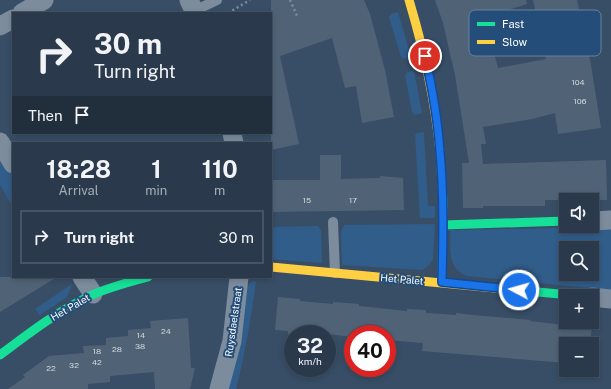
<!DOCTYPE html>
<html lang="en">
<head>
<meta charset="utf-8">
<style>
  :root { --surface:#2a3a4c; --page:#324153; --text:#f1f3f6; --muted:#a5adb5; --line:#465464 }
  body { margin:0; font-family:"Public Sans",sans-serif; background:var(--page); color:var(--text); height:100vh; display:flex; flex-direction:column; font-size:15px; white-space:nowrap }
  * { box-sizing:border-box; margin:0 }
  p { font-size:13px; color:var(--muted) }
  .icon { flex:none; width:22px; height:22px; fill:none; stroke:currentColor; stroke-width:2; stroke-linecap:round; stroke-linejoin:round }
  .map { position:relative; flex:1; overflow:hidden }
  .panel { position:absolute; left:12px; top:142px; width:260px; height:136px; display:flex; flex-direction:column; background:var(--surface); border-radius:0px; box-shadow:0 2px 6px #0003,0 0 0 1px var(--line) }
  .panel>* { flex:none }
  .banner { position:absolute; left:12px; top:12px; width:260px; height:122px; border-radius:0px; box-shadow:0 2px 6px #0003,0 0 0 1px var(--line); background:#2a3a4c; color:var(--text); overflow:hidden }
  .controls { position:absolute; left:559px; top:193px; display:grid; gap:8px }
  .controls a { display:grid; place-items:center; width:40px; height:40px; border-radius:0px; background:var(--surface); box-shadow:0 2px 6px #0003,0 0 0 1px var(--line); font-size:20px }
  .speed { position:absolute; left:284px; top:325px; display:flex; gap:8px; font-size:20px; font-weight:700; text-align:center }
  .speed>* { display:grid; place-content:center; width:52px; height:52px; border-radius:50%; background:var(--surface); box-shadow:0 2px 6px #0003,0 0 0 1px var(--line); line-height:1 }
  .speed small { font-size:10px; font-weight:400 }
  .speed .limit { border:6px solid #d22; background:#fff; color:#111 }
  .pin { position:absolute; display:grid; place-items:center; width:34px; height:34px; color:#fff; margin:-17px; border:2px solid #fff; border-radius:50%; box-shadow:0 1px 4px #0007 }
  .me { position:absolute; width:44px; margin:-22px; rotate:276deg; stroke-linejoin:round; filter:drop-shadow(0 0 3px #0008) }
  .turn { display:flex; align-items:center; gap:14px; height:84px; padding:0 16px; font-size:18px }
  .turn .icon { width:52px; height:52px; stroke-width:2.5 }
  .turn b { display:block; font-size:28px; line-height:34px }
  .then { display:flex; align-items:center; height:38px; padding:0 16px; background:#0003; gap:8px; font-size:15px }
  .eta { display:flex; justify-content:space-evenly; align-items:center; height:68px; text-align:center }
  .eta b { font-size:24px; font-weight:700; line-height:28px }
  ul { padding:0; list-style:none }
  li { display:flex; align-items:center; gap:12px; height:54px; margin:0 8px 6px; padding:0 8px; border:2px solid var(--line); border-radius:0px }
  li div { flex:1 }
  li b { display:block; font-size:15px }
  li em { font-style:normal }
  .map>svg:first-child { display:block }
  .green { fill:#315d8a; fill-rule:evenodd }
  .building { fill:#506376 }
  .lines { fill:none; stroke-linecap:round; stroke-linejoin:round }
  .path { stroke:#7c8c9d; stroke-width:2.5; stroke-dasharray:2 3; stroke-linecap:butt }
  .lane { stroke:#7c8c9d; stroke-width:10 }
  .street { stroke:#7c8c9d; stroke-width:19 }
  .fast { stroke:#16e098; stroke-width:9 }
  .slow { stroke:#ffcf43; stroke-width:9 }
  .route-casing { stroke:#114b97; stroke-width:10 }
  .route { stroke:#1a73e8; stroke-width:7 }
  .labels { text-anchor:middle; dominant-baseline:central; stroke-width:4; stroke-linejoin:round; paint-order:stroke }
  .number-label { font-size:8px; fill:#d3d8dd }
  .street-label { font-size:10px; fill:#fff; stroke:#254d79 }
  .key { fill:#254d79; stroke:#6682a1; stroke-width:1 }
  .key-label { font-size:11px; fill:#fff }
</style>
</head>
<body>
<div class="map">
<svg width="611" height="389" viewBox="0 0 611 389">
  <rect width="100%" height="100%" fill="#384e66"/>
  <g class="green">
    <polygon points="398,12 411,57 404,59 401,57 389,17 391,14"/>
    <polygon points="414,71 422,113 415,115 412,112 405,75 407,72"/>
    <polygon points="424,132 428,206 435,206 435,218 420,218 415,135 417,133"/>
    <polygon points="2,160 13,178 13,207 0,185 0,162"/>
    <polygon points="435,224 433,260 428,266 422,270 342,265 341,232 344,225"/>
    <polygon points="318,226 321,231 322,263 271,259 271,227"/>
    <path d="M611,227v63l-144,-14c-21,-8 -16,-28 -17,-46zM566,248h26v26h-26z"/>
    <path d="M253,281l3,1c-5,36 -11,72 -20,107h-10l20,-99 4,-7z"/>
    <polygon points="72,284 67,297 40,315 35,309"/>
  </g>
  <g class="building">
    <polygon points="271,0 364,0 370,14 385,70 394,117 362,123 356,86 345,88 332,38 280,56 299,144 271,150"/>
    <polygon points="435,0 526,0 527,4 485,17 498,68 546,59 533,0 577,0 590,59 601,128 558,134 555,113 532,119 483,127 486,144 481,144 483,164 606,160 607,200 545,200 545,206 483,206 483,208 463,208 462,163 469,163 455,75 443,23"/>
    <polygon points="320,155 341,155 341,179 380,178 380,176 403,178 404,210 271,212 271,180 320,180"/>
    <polygon points="0,277 57,277 0,312"/>
    <polygon points="278,297 300,299 300,301 333,304 333,302 359,304 359,306 407,311 407,309 426,310 426,313 456,315 456,313 473,315 531,320 530,321 572,326 572,324 592,326 590,344 566,344 566,363 422,351 423,343 387,340 387,334 353,334 353,337 327,334 288,334 288,331 275,330"/>
    <polygon points="188,318 191,368 195,368 190,389 155,389 154,372 110,376 110,382 88,384 88,389 8,389 25,377 23,375 49,356 84,353 83,346 106,345 106,338 128,336 128,330 151,328 150,321"/>
  </g>
  <g class="lines">
    <g class="path">
      <polyline points="290,0 298,18"/>
      <polyline points="228,13 250,0"/>
    </g>
    <g class="lane">
      <polyline points="194,11 217,0"/>
      <polyline points="333,222 335,273"/>
    </g>
    <g class="street">
      <polyline points="189,0 195,13"/>
      <polyline points="22,13 44,0"/>
      <polyline points="0,26 13,19"/>
      <polyline points="232,133 234,143"/>
      <polyline points="0,142 13,164"/>
      <polyline points="592,221 611,220"/>
      <polyline points="82,277 93,294"/>
      <polyline points="592,297 611,299"/>
      <polyline points="219,389 232,341 239,277"/>
    </g>
    <g class="fast">
      <polyline points="440,152 443,201 442,282"/>
      <polyline points="443,225 566,221"/>
      <polyline points="495,288 581,296"/>
      <path d="M0,355c29,-22 59,-45 92,-60 18,-8 37,-13 56,-18"/>
    </g>
    <g class="slow">
      <path d="M409,0c15,50 26,100 31,152"/>
      <polyline points="271,267 495,288"/>
    </g>
  </g>
  <g class="lines">
    <g class="route-casing">
      <path id="route" d="M425,56c7,31 13,64 15,96 4,43 3,87 2,130l77,8"/>
    </g>
    <use href="#route" class="route"/>
  </g>
  <g class="labels">
    <g class="number-label">
      <text x="578" y="82">104</text>
      <text x="580" y="101">106</text>
      <text x="307" y="200">15</text>
      <text x="353" y="200">17</text>
      <text x="166" y="331">24</text>
      <text x="141" y="335">14</text>
      <text x="140" y="346">38</text>
      <text x="117" y="349">28</text>
      <text x="97" y="351">18</text>
      <text x="97" y="362">42</text>
      <text x="74" y="365">32</text>
      <text x="51" y="368">22</text>
    </g>
    <g class="street-label">
      <text transform="translate(402 279) rotate(5)">Het Palet</text>
      <text transform="translate(70 307) rotate(-30)">Het Palet</text>
      <text transform="translate(233 322) rotate(-82)">Ruysdaelstraat</text>
    </g>
  </g>
  <rect x="469" y="10" width="132" height="46" rx="6" class="key"/>
  <rect x="477" y="22" width="18" height="4" fill="#16e098"/>
  <rect x="477" y="40" width="18" height="4" fill="#ffcf43"/>
  <g class="key-label">
    <text x="502" y="28">Fast</text>
    <text x="502" y="46">Slow</text>
  </g>
</svg>
<div class="controls">
<a><svg class="icon" aria-label="sound" viewBox="0 0 24 24"><path d="M4 9h4l5-4v14l-5-4H4zM17 9q2 3 0 6"/></svg></a>
<a><svg class="icon" aria-label="search" viewBox="0 0 24 24"><circle cx="10" cy="10" r="6"/><path d="M15 15l6 6"/></svg></a>
<a>+</a>
<a>−</a>
</div>
<div class="speed"><div>32<small>km/h</small></div><div class="limit">40</div></div>
<div class="pin" style="left:425px;top:56px;background:#d93025"><svg class="icon" aria-label="arrive" viewBox="0 0 24 24"><path d="M6 21V4h12l-3 4 3 4H6"/></svg></div>
<svg class="me" style="left:519px;top:290px" viewBox="-20 -20 40 40"><circle r="17" fill="#1a73e8" stroke="#fff" stroke-width="3"/><path d="M0-11L8 9 0 5-8 9z" fill="#fff"/></svg>
<div class="banner">
<div class="turn"><svg class="icon" aria-label="right" viewBox="0 0 24 24"><path d="M7 20v-9h11M14 6l5 5-5 5"/></svg><div><b>30 m</b>Turn right</div></div>
<div class="then">Then<svg class="icon" aria-label="arrive" viewBox="0 0 24 24"><path d="M6 21V4h12l-3 4 3 4H6"/></svg></div>
</div>
<section class="panel">
<div class="eta">
<div><b>18:28</b><p>Arrival</p></div>
<div><b>1</b><p>min</p></div>
<div><b>110</b><p>m</p></div>
</div>
<ul>
<li><svg class="icon" aria-label="right" viewBox="0 0 24 24"><path d="M7 20v-9h11M14 6l5 5-5 5"/></svg><div><b>Turn right</b></div><em>30 m</em></li>
</ul>
</section>
</div>
</body>
</html>
